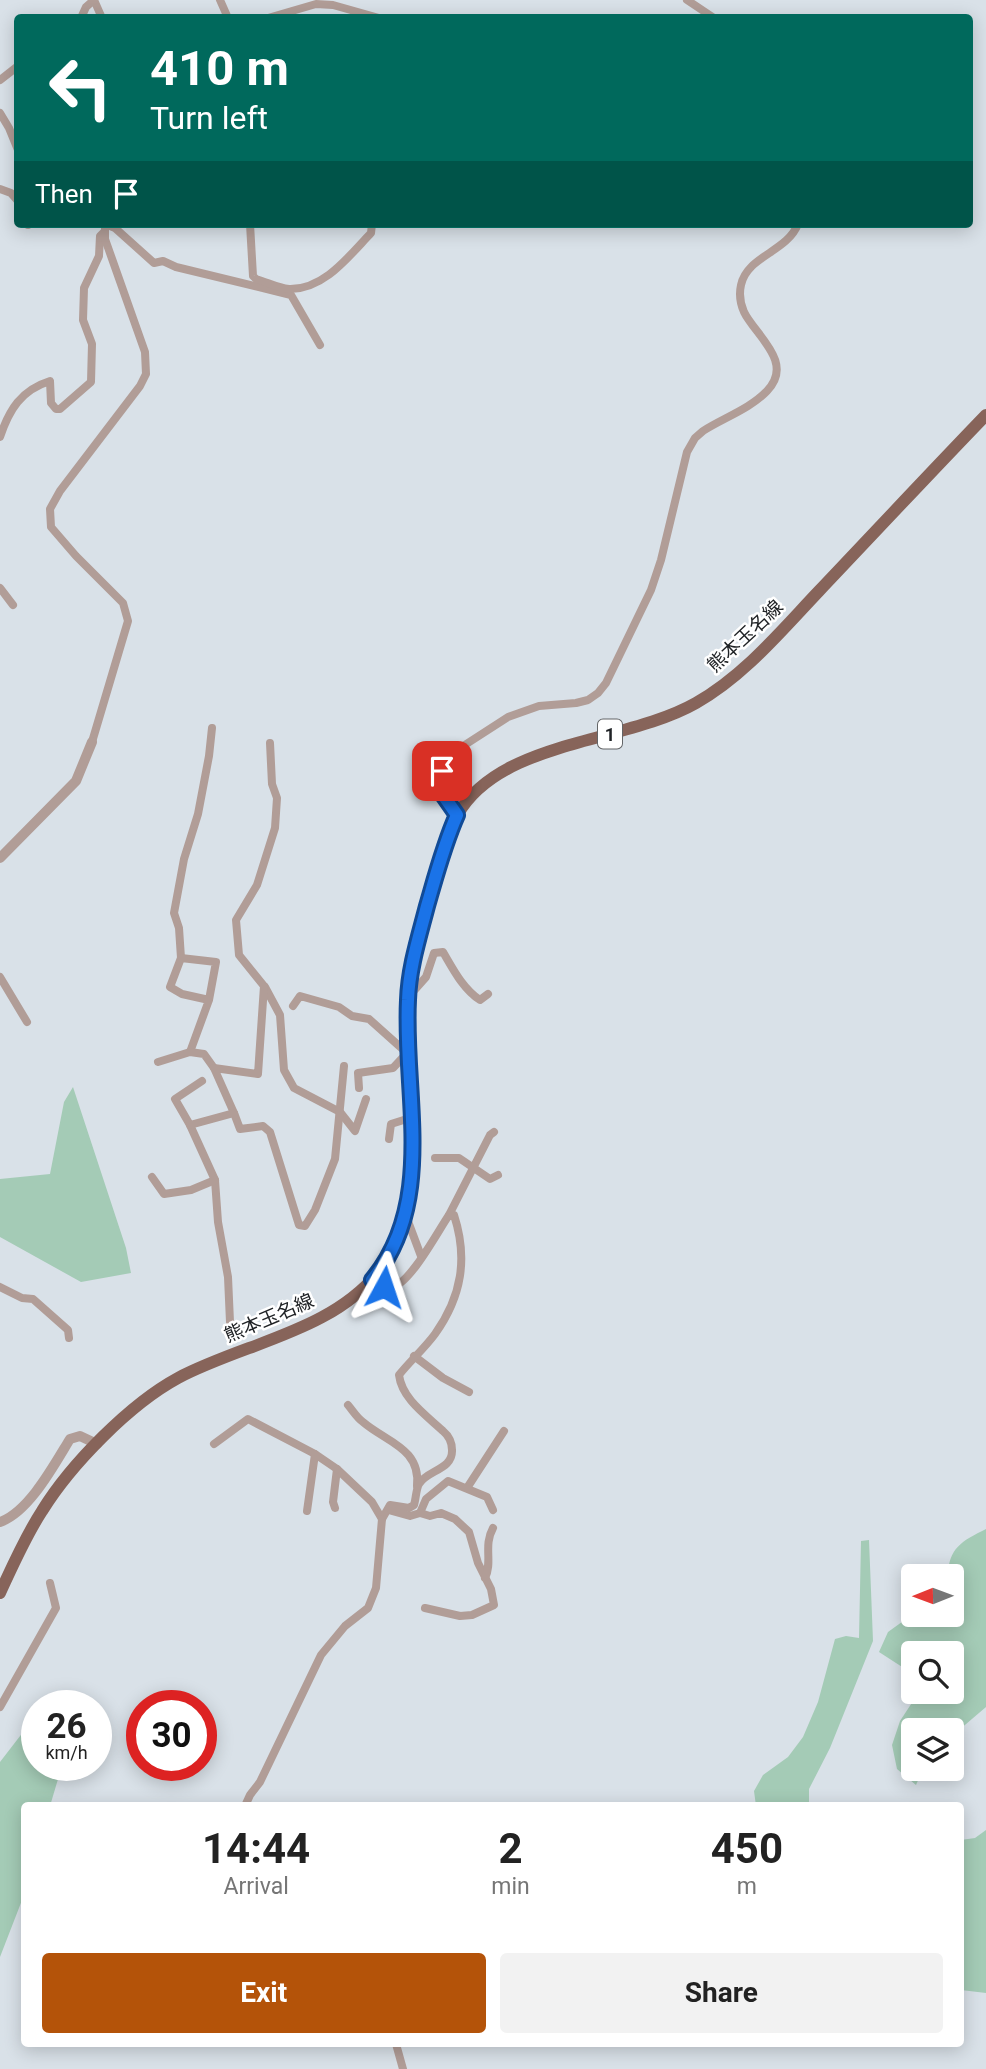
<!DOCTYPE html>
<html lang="en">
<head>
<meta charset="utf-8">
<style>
  :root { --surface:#fff; --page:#f2f2f2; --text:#222; --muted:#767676; --accent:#b45309 }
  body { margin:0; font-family:Roboto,"Noto Sans JP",sans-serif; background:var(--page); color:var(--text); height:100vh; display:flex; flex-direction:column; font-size:26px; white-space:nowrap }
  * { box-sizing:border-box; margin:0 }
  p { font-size:23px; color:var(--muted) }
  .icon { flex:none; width:38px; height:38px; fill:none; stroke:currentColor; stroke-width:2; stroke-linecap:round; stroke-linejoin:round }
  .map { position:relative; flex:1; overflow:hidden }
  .side { position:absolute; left:21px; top:1802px; width:943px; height:245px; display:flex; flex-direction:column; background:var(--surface); border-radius:7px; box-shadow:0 4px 18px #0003 }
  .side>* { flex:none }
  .top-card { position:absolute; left:14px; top:14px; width:959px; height:214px; border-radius:7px; box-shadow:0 4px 18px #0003; background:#00695c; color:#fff; overflow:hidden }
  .needle { width:46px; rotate:269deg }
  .tools { position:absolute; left:901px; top:1564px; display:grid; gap:14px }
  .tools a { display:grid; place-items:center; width:63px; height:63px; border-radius:7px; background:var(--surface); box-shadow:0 4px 18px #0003; font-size:35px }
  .speed { position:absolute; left:21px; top:1690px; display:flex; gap:14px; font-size:35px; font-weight:700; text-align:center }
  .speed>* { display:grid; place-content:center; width:91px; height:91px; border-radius:50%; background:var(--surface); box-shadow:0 4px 18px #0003; line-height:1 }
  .speed small { font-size:18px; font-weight:400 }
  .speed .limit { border:10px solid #d22; background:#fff; color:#111 }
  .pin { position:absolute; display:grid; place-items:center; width:60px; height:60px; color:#fff; margin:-30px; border-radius:14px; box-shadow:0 4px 10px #0006 }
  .me { position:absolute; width:77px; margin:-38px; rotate:5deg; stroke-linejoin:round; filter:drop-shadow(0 0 5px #0008) }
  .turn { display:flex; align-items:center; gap:24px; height:147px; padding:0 21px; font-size:32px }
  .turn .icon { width:91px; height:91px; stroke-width:2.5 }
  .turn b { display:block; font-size:49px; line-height:60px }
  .then { display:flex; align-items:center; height:66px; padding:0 21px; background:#0003; gap:14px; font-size:26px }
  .eta { display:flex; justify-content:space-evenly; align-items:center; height:119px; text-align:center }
  .eta b { font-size:42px; font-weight:700; line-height:49px }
  .cta { display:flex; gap:14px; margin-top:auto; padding:14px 21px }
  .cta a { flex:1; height:80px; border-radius:7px; background:var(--accent); color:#fff; font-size:28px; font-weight:700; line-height:80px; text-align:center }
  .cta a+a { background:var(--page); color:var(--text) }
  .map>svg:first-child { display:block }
  .green { fill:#a4cbb6 }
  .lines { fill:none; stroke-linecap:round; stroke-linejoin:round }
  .minor { stroke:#b19d97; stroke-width:8 }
  .tertiary { stroke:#b19d97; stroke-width:10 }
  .primary { stroke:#87645a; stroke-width:12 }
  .route-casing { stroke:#114b97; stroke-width:18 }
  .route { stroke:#1a73e8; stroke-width:12 }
  .labels { text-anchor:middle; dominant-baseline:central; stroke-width:5; stroke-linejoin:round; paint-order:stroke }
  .shield { fill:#fff; stroke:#636567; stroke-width:2 }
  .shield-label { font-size:18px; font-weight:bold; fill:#202326 }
  .street-label { font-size:19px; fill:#202326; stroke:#fff }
</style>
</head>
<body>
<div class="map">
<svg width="986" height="2069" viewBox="0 0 986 2069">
  <rect width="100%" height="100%" fill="#d9e1e8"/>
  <g class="green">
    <polygon points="73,1087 126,1248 131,1273 81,1282 0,1237 0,1179 50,1174 64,1102"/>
    <path d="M986,1529v178l-34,29v-5h-38v38h9l-7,16 -19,-16 -5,-24 8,-24 19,-29h33v-38h-38l-1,20 -34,-22 9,-20 25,-18 39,1v-38h-4c0,-29 14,-36 38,-48z"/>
    <polygon points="869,1540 873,1641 830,1748 809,1789 809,1806 756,1806 754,1791 763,1775 788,1757 803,1737 818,1702 835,1639 846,1636 859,1638 861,1541"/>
    <polygon points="37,1721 37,1766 60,1766 61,1769 50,1806 24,1806 24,1895 0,1957 0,1762 27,1727"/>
    <polygon points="986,1830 986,1993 961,1990 961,1840 975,1838"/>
  </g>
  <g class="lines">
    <g class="minor">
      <polyline points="94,0 102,18"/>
      <polyline points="220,0 228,18"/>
      <polyline points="687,0 714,18"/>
      <polyline points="81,18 86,7 94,0"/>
      <polyline points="268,18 316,4 333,5 379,18"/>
      <polyline points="0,80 18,66"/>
      <polyline points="0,113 9,128 18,150"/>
      <polyline points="0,189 11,193 18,201"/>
      <polyline points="28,224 28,225"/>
      <polyline points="88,224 91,224"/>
      <polyline points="105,224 115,228 154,263 163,261 176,267 291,295 320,345"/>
      <path d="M250,224l3,52 3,3c11,3 22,9 33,10 35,1 60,-33 82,-56l1,-9"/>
      <path d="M0,437c9,-27 21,-47 50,-56l1,22 5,6h4l31,-27 1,-38 -9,-24 1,-32 15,-32 1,-20 3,-3"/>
      <polyline points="0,588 13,605"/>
      <polyline points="92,742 128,621 123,603 76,556 51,527 50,509 60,491 140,386 146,374 145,352 105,239 105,224"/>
      <path d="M457,815l-16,-23 -1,-11 7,-19 10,-12 51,-33 31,-11 37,-3 12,-3 10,-7 8,-10 45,-93 10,-30 26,-108 8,-14 8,-7c20,-13 47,-22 64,-40 28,-29 -12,-56 -23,-79 -4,-9 -5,-18 -3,-27 6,-29 46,-33 57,-61"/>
      <polyline points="181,958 179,928 174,913 184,859 198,814 209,756 212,728"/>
      <polyline points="0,977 27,1022"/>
      <polyline points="265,987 280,1015 284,1070 294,1088 340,1112 355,1131 366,1099"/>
      <path d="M410,995l16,-18 8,-24 9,-1c10,17 20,37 37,48l8,-6"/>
      <polyline points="293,1006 300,996 339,1007 352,1016 369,1019 407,1053 393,1068 358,1073 359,1088"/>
      <polyline points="190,1052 209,1000 182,994 170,987 181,958 216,962 209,1000"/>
      <polyline points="158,1062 190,1052 204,1054 214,1068"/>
      <polyline points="202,1081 175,1099 190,1125 215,1180 218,1222 228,1277 230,1322"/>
      <polyline points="234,1113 214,1068 258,1074 264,986 239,955 236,920 257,885 275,828 277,798 272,784 270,743"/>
      <polyline points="190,1125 234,1113 240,1129 263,1126 270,1132 299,1225 305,1226 315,1210 335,1159 344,1066"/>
      <polyline points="389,1139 391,1124 410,1118"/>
      <polyline points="435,1158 459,1158 490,1179 498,1175"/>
      <polyline points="152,1177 164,1194 191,1190 215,1180"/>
      <polyline points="449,1215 490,1135 494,1132"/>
      <polyline points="406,1216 421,1256"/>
      <polyline points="0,1287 22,1298 33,1299 68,1330 69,1338"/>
      <polyline points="414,1356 443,1378 469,1392"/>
      <path d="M348,1405c5,6 9,13 15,17 23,20 58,26 54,64"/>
      <polyline points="214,1444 248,1419 315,1454"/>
      <polyline points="467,1488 504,1431"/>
      <path d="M335,1508l-2,-6 4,-33 35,33 10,17 8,-14 19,3 5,-3c2,-6 2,-16 5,-21 8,-14 34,-14 33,-34 0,-9 -3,-14 -9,-19 -17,-16 -41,-32 -44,-56 11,-14 25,-26 36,-41 27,-38 33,-76 19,-119h-5c-11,16 -38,67 -56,72 -8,2 -14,-3 -21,-7"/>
      <polyline points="307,1511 315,1454 337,1469"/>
      <polyline points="392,1511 410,1516 420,1513 426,1499 448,1481 487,1497 493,1510"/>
      <polyline points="420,1513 430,1516 441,1513 455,1519 469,1532 478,1563 491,1589 494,1605 472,1615 460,1616 425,1608"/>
      <path d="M485,1578c8,-16 -2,-32 8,-50"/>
      <polyline points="0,1707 56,1608 50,1583"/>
      <polyline points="245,1806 250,1795 260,1782 321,1655 345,1626 368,1608 376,1588 382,1519"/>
      <polyline points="396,2044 403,2069"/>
    </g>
    <g class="tertiary">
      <polyline points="0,858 76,781 92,742"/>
      <path d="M0,1522c29,-10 54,-57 70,-83l10,-3 17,8"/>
    </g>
    <path class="primary" d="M0,1593c13,-28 25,-56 42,-82 29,-47 88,-107 136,-133 68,-36 155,-46 204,-110 53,-69 20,-187 26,-270 2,-36 13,-71 23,-106 7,-26 13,-54 27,-78 43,-74 168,-71 238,-111 48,-27 85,-72 123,-112 56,-59 111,-118 167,-176"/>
  </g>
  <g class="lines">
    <g class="route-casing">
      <path id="route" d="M384,1287l-12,-7c65,-78 31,-187 36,-280 1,-32 11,-63 19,-94 9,-31 17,-62 30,-91l-16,-23 1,-21"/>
    </g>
    <use href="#route" class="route"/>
  </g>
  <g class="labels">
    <rect class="shield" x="598" y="719.5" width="24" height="29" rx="5"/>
    <g class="shield-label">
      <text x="610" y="734">1</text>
    </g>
    <g class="street-label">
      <text transform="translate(745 636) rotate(-43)">熊本玉名線</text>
      <text transform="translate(269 1318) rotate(-23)">熊本玉名線</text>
    </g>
  </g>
</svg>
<div class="tools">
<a><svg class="needle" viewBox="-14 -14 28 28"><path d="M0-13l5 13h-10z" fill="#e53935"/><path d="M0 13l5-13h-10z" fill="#767676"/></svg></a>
<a><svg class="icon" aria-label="search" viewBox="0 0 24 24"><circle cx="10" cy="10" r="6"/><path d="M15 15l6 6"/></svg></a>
<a><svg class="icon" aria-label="layers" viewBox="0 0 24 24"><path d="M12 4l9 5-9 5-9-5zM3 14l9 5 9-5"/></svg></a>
</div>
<div class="speed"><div>26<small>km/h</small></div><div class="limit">30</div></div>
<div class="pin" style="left:442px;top:771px;background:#d93025"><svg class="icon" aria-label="arrive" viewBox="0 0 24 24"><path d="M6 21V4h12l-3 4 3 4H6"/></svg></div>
<svg class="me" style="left:384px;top:1287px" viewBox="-20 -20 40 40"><path d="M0-17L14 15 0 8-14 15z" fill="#1a73e8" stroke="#fff" stroke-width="4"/></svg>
<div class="top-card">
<div class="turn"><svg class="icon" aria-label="left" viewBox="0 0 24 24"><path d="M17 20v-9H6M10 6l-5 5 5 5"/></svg><div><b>410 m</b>Turn left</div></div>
<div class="then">Then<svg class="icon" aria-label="arrive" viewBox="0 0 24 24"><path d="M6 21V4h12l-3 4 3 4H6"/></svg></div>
</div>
<section class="side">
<div class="eta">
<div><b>14:44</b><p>Arrival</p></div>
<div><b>2</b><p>min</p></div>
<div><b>450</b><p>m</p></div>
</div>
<div class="cta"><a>Exit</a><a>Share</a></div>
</section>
</div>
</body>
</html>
